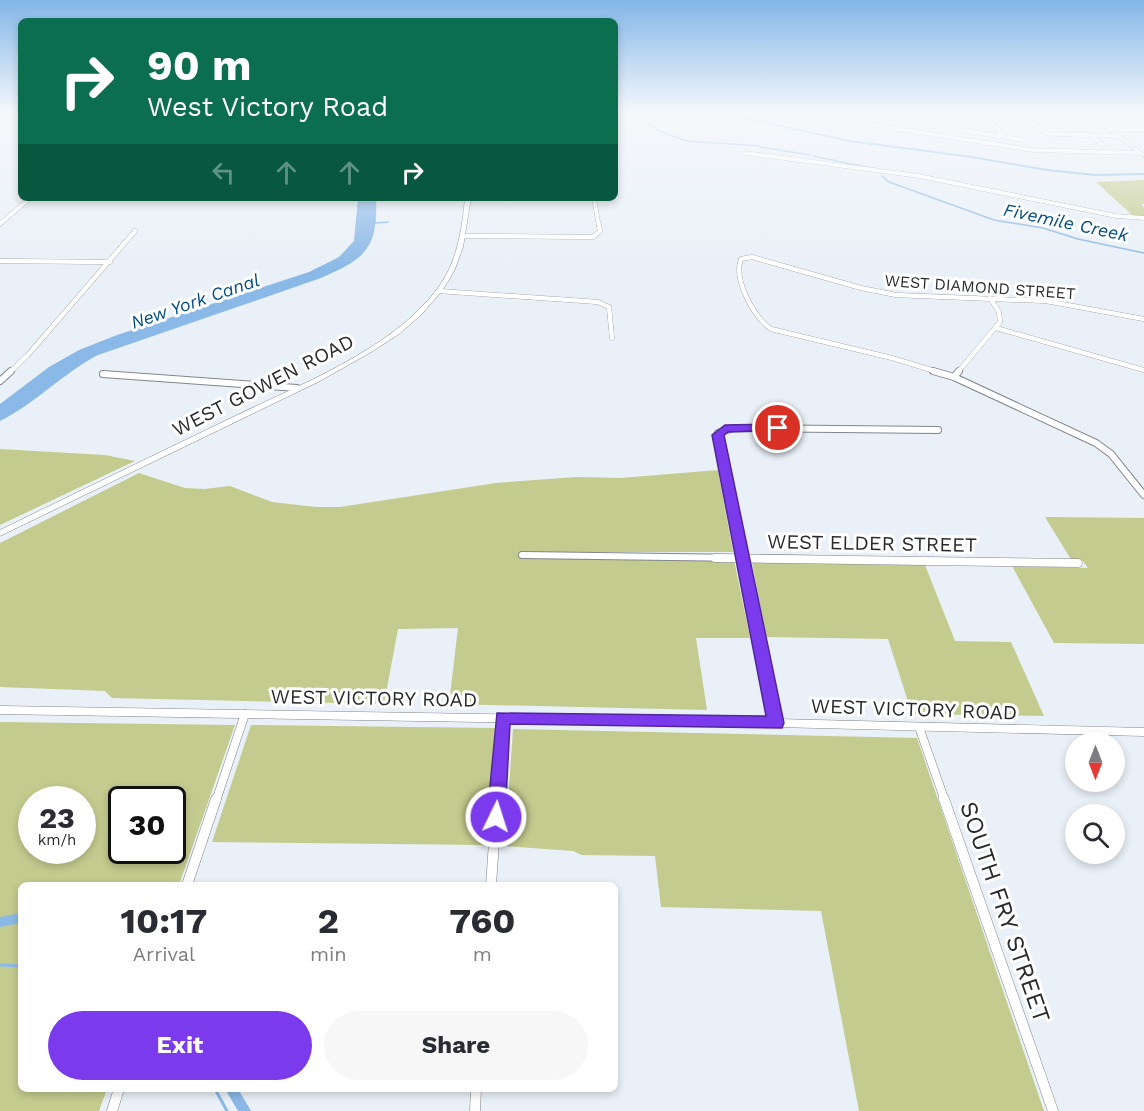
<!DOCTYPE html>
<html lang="en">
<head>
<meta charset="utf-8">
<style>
  :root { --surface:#fff; --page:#f7f7f7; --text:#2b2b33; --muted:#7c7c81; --accent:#7c3aed }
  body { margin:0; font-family:"Work Sans",sans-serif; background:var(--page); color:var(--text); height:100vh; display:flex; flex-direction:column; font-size:22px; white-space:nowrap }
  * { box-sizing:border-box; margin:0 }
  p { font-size:20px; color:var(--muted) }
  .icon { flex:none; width:33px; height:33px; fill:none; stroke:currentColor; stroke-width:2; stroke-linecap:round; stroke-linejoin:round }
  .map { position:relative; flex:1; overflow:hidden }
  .drawer { position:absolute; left:18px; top:882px; width:600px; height:210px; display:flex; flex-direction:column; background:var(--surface); border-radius:9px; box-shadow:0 3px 9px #0003 }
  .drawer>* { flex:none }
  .guide { position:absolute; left:18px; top:18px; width:600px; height:183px; border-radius:9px; box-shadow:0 3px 9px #0003; background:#0b6e4f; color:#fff; overflow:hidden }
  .needle { width:39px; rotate:180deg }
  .tools { position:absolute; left:1065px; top:732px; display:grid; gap:12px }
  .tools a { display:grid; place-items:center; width:60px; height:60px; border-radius:50%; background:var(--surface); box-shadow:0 3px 9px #0003; font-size:30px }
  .speed { position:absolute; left:18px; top:786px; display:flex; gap:12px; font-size:30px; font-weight:700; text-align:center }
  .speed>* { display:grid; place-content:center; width:78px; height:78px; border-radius:50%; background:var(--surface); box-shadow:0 3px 9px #0003; line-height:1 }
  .speed small { font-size:15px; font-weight:400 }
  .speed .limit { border:3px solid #111; border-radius:9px; background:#fff; color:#111 }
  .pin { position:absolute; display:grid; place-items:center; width:51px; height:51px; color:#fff; margin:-26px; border:3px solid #fff; border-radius:50%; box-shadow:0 2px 6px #0007 }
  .me { position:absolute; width:66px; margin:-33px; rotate:4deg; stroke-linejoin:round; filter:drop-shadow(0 0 4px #0008) }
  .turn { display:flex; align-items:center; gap:21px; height:126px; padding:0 30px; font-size:27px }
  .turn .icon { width:78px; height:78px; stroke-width:2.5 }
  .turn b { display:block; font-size:42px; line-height:51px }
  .lanes { display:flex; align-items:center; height:57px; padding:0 30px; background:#0003; justify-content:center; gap:30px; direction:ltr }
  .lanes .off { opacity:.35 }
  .eta { display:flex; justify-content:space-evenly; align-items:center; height:102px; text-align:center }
  .eta b { font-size:36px; font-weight:700; line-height:42px }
  .button { display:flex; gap:12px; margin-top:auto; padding:12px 30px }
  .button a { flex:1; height:69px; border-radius:36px; background:var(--accent); color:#fff; font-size:24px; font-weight:700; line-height:69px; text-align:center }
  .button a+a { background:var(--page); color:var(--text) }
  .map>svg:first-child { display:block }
  .green { fill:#c4cb8e; fill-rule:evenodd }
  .water { fill:#8bb9e7 }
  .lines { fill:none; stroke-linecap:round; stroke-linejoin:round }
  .stream-far1 { stroke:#8bb9e7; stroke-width:1.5 }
  .stream { stroke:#8bb9e7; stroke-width:3 }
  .canal { fill:#8bb9e7; fill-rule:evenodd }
  .street-far4-casing { stroke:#81868d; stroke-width:4.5 }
  .street-far3-casing { stroke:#81868d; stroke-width:5 }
  .street-far2-casing { stroke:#81868d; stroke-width:8 }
  .street-far1-casing { stroke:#81868d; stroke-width:9 }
  .street-casing { stroke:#81868d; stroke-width:11 }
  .secondary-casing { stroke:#81868d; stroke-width:1 }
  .street-far4 { stroke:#fff; stroke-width:4 }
  .street-far3 { stroke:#fff; stroke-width:4.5 }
  .street-far2 { stroke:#fff; stroke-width:6 }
  .street-far1 { stroke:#fff; stroke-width:8 }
  .street { stroke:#fff; stroke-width:10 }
  .secondary { fill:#fff; fill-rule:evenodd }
  .route { fill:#7c3aed; stroke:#51269a; stroke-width:1.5 }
  .labels { text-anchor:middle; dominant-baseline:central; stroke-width:6; stroke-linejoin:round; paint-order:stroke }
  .far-street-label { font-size:16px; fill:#282a2d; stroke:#fff }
  .far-water-label { font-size:18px; font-style:italic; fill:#014d84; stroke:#fff }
  .street-label { font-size:20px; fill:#282a2d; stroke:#fff }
  .near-street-label { font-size:24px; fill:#282a2d; stroke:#fff }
</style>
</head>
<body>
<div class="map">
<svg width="1144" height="1111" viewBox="0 0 1144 1111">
  <rect width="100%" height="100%" fill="#e9f0f7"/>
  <g class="green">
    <polygon points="1144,180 1144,204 1141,204 1144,207 1144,216 1133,216 1096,182"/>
    <polygon points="0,449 105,455 135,461 0,525"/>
    <polygon points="718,470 733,552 519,552 519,558 734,560 750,638 696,638 707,710 449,704 458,628 398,629 384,704 112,698 105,691 0,687 0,543 139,473 185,488 204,489 230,486 272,502 316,507 340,507 496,483 576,477 621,478"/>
    <polygon points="1045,517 1144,518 1144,644 1054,643 1012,566 1088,568 1083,561 1072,561"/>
    <polygon points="752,562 925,565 955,641 1011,642 1044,716 912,714 888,639 766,637"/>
    <path d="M0,722l235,3 -56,160h-158v204h86l-8,22h-99zM32,800h50v50h-50zM122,800h50v50h-50z"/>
    <polygon points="251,725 495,728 484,845 212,842"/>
    <polygon points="513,729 917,738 1044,1111 859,1111 821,911 661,907 655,856 582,855 573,851 505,846"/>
  </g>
  <path class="water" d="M358,198h18c2,51 -10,60 -55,80l-223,77c-35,18 -62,48 -98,66v-17l49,-37 30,-17 38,-15 192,-63 30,-15 15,-16z"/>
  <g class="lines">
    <g class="stream-far1">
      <polyline points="615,114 639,116 657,130 687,141 759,146"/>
      <polyline points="761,147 810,155"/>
      <polyline points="813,156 876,169"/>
      <polyline points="882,176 889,182 994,220 1043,228 1078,239 1144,253"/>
      <polyline points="375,223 388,222"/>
    </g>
    <g class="stream">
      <polyline points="0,965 21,966"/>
      <polyline points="215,1089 227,1111"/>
    </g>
    <g class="canal">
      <polygon points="718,113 726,113 849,140 972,156 1047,169 1095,174 1144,173 1144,175 1095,176 1047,171 972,158 849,142"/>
      <polygon points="21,913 21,923 0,927 0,917"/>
      <polygon points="225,1089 238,1089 251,1111 238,1111"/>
    </g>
    <g class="street-far4-casing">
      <g id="street-far4">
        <polyline points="944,113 961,130 1022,140"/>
        <polyline points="980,113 1001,132 998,135"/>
        <polyline points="1020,113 1039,129 1050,134 1118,136"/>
        <polyline points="1128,113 1144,124"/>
        <polyline points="802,114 1032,150 1140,153"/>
        <polyline points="1072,122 1100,122"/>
        <polyline points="1110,129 1144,129"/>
        <polyline points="1092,136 1103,145"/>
        <polyline points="746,153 919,176 1116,216 1144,218"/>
        <polyline points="594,198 599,227"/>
        <polyline points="0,224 30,198"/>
      </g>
    </g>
    <g class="street-far3-casing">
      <g id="street-far3">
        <polyline points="464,236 593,237 600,231 599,225"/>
        <polyline points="0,261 110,262"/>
        <polyline points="439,291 598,302 609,307 612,338"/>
        <polyline points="996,328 1144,370"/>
        <polyline points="10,372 27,356 135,231"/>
        <path d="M938,372l-46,-14 -121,-29c-17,-12 -38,-49 -30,-70l11,-2 109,31 35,7 150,6 98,18"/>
        <polyline points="958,372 1000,322 999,312 990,298"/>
      </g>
    </g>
    <g class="street-far2-casing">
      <g id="street-far2">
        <polyline points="933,371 954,377 1096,443 1111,454 1144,495"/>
        <polyline points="103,374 297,388"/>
        <polyline points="954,377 959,371"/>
        <polyline points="0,381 11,371"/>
        <polyline points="522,555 819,559"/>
        <polyline points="743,559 718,433 733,428 938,430"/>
      </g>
    </g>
    <g class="street-far1-casing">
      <g id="street-far1">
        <polyline points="715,558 1078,563"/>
        <polyline points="743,558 776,723"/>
        <polyline points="919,727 945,801"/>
        <polyline points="216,801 245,714"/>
        <polyline points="497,801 503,718"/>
      </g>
    </g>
    <g class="street-casing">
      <g id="street">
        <polyline points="944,799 1053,1111"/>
        <polyline points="187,885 216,799"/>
        <polyline points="491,885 497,799"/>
        <polyline points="112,1111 119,1089"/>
        <polyline points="475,1111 476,1089"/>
      </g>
    </g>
    <g class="secondary-casing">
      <g id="secondary">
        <polygon points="1086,113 1091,113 1144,154 1144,157"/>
        <path d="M465,198h6l-8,49 -8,22 -6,11 -8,12 -19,22 -23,20 -26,17 -55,31 -318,154v-6c76,-37 152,-74 229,-111 69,-34 162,-68 209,-131 19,-26 24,-58 27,-90z"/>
        <polygon points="0,706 776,719 1144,728 1144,736 776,727 0,714"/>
      </g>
    </g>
    <use href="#street-far4" class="street-far4"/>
    <use href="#street-far3" class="street-far3"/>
    <use href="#street-far2" class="street-far2"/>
    <use href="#street-far1" class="street-far1"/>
    <use href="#street" class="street"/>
    <use href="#secondary" class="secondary"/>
  </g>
  <linearGradient id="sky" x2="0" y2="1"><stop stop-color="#83b6e8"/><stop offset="0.42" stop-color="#f5f8fb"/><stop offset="1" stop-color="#f5f8fb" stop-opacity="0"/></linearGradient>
  <rect width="1144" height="269" fill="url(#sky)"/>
  <polygon class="route" points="778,424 782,425 782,430 728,432 724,435 784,723 782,728 510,724 505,817 502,823 496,825 489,823 487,817 497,713 766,716 712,435 725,425"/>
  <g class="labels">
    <g class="far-street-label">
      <text transform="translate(980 287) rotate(4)">WEST DIAMOND STREET</text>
    </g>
    <g class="far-water-label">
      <text transform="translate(1066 222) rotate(12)">Fivemile Creek</text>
      <text transform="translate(195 301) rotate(-19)">New York Canal</text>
    </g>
    <g class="street-label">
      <text transform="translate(263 385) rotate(-27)">WEST GOWEN ROAD</text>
      <text transform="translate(872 543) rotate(1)">WEST ELDER STREET</text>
      <text transform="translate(374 698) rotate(1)">WEST VICTORY ROAD</text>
      <text transform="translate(914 709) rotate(2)">WEST VICTORY ROAD</text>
    </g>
    <g class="near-street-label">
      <text transform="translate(1005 912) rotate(71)">SOUTH FRY STREET</text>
    </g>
  </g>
</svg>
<div class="tools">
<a><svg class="needle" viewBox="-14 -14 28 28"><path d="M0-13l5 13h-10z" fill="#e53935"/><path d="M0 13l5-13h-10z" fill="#7c7c81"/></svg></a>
<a><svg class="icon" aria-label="search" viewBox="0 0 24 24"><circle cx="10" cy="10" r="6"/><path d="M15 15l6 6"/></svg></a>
</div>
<div class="speed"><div>23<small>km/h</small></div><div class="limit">30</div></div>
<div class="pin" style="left:778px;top:428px;background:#d93025"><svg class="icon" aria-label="arrive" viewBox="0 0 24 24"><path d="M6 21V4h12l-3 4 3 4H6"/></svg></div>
<svg class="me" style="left:496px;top:817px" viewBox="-20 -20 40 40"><circle r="17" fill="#7c3aed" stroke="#fff" stroke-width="3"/><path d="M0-11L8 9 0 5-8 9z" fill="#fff"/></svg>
<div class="guide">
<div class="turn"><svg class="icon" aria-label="right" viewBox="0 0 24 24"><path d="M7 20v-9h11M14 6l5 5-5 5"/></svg><div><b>90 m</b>West Victory Road</div></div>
<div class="lanes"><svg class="icon off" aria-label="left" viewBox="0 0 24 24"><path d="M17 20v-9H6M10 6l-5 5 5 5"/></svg><svg class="icon off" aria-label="ahead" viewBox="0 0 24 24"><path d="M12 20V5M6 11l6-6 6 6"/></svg><svg class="icon off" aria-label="ahead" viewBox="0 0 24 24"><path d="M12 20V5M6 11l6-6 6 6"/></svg><svg class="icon" aria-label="right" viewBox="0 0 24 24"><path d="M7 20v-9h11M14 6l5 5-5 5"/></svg></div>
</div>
<section class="drawer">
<div class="eta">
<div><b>10:17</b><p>Arrival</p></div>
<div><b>2</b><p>min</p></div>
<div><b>760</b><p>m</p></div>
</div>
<div class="button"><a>Exit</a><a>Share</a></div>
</section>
</div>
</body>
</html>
